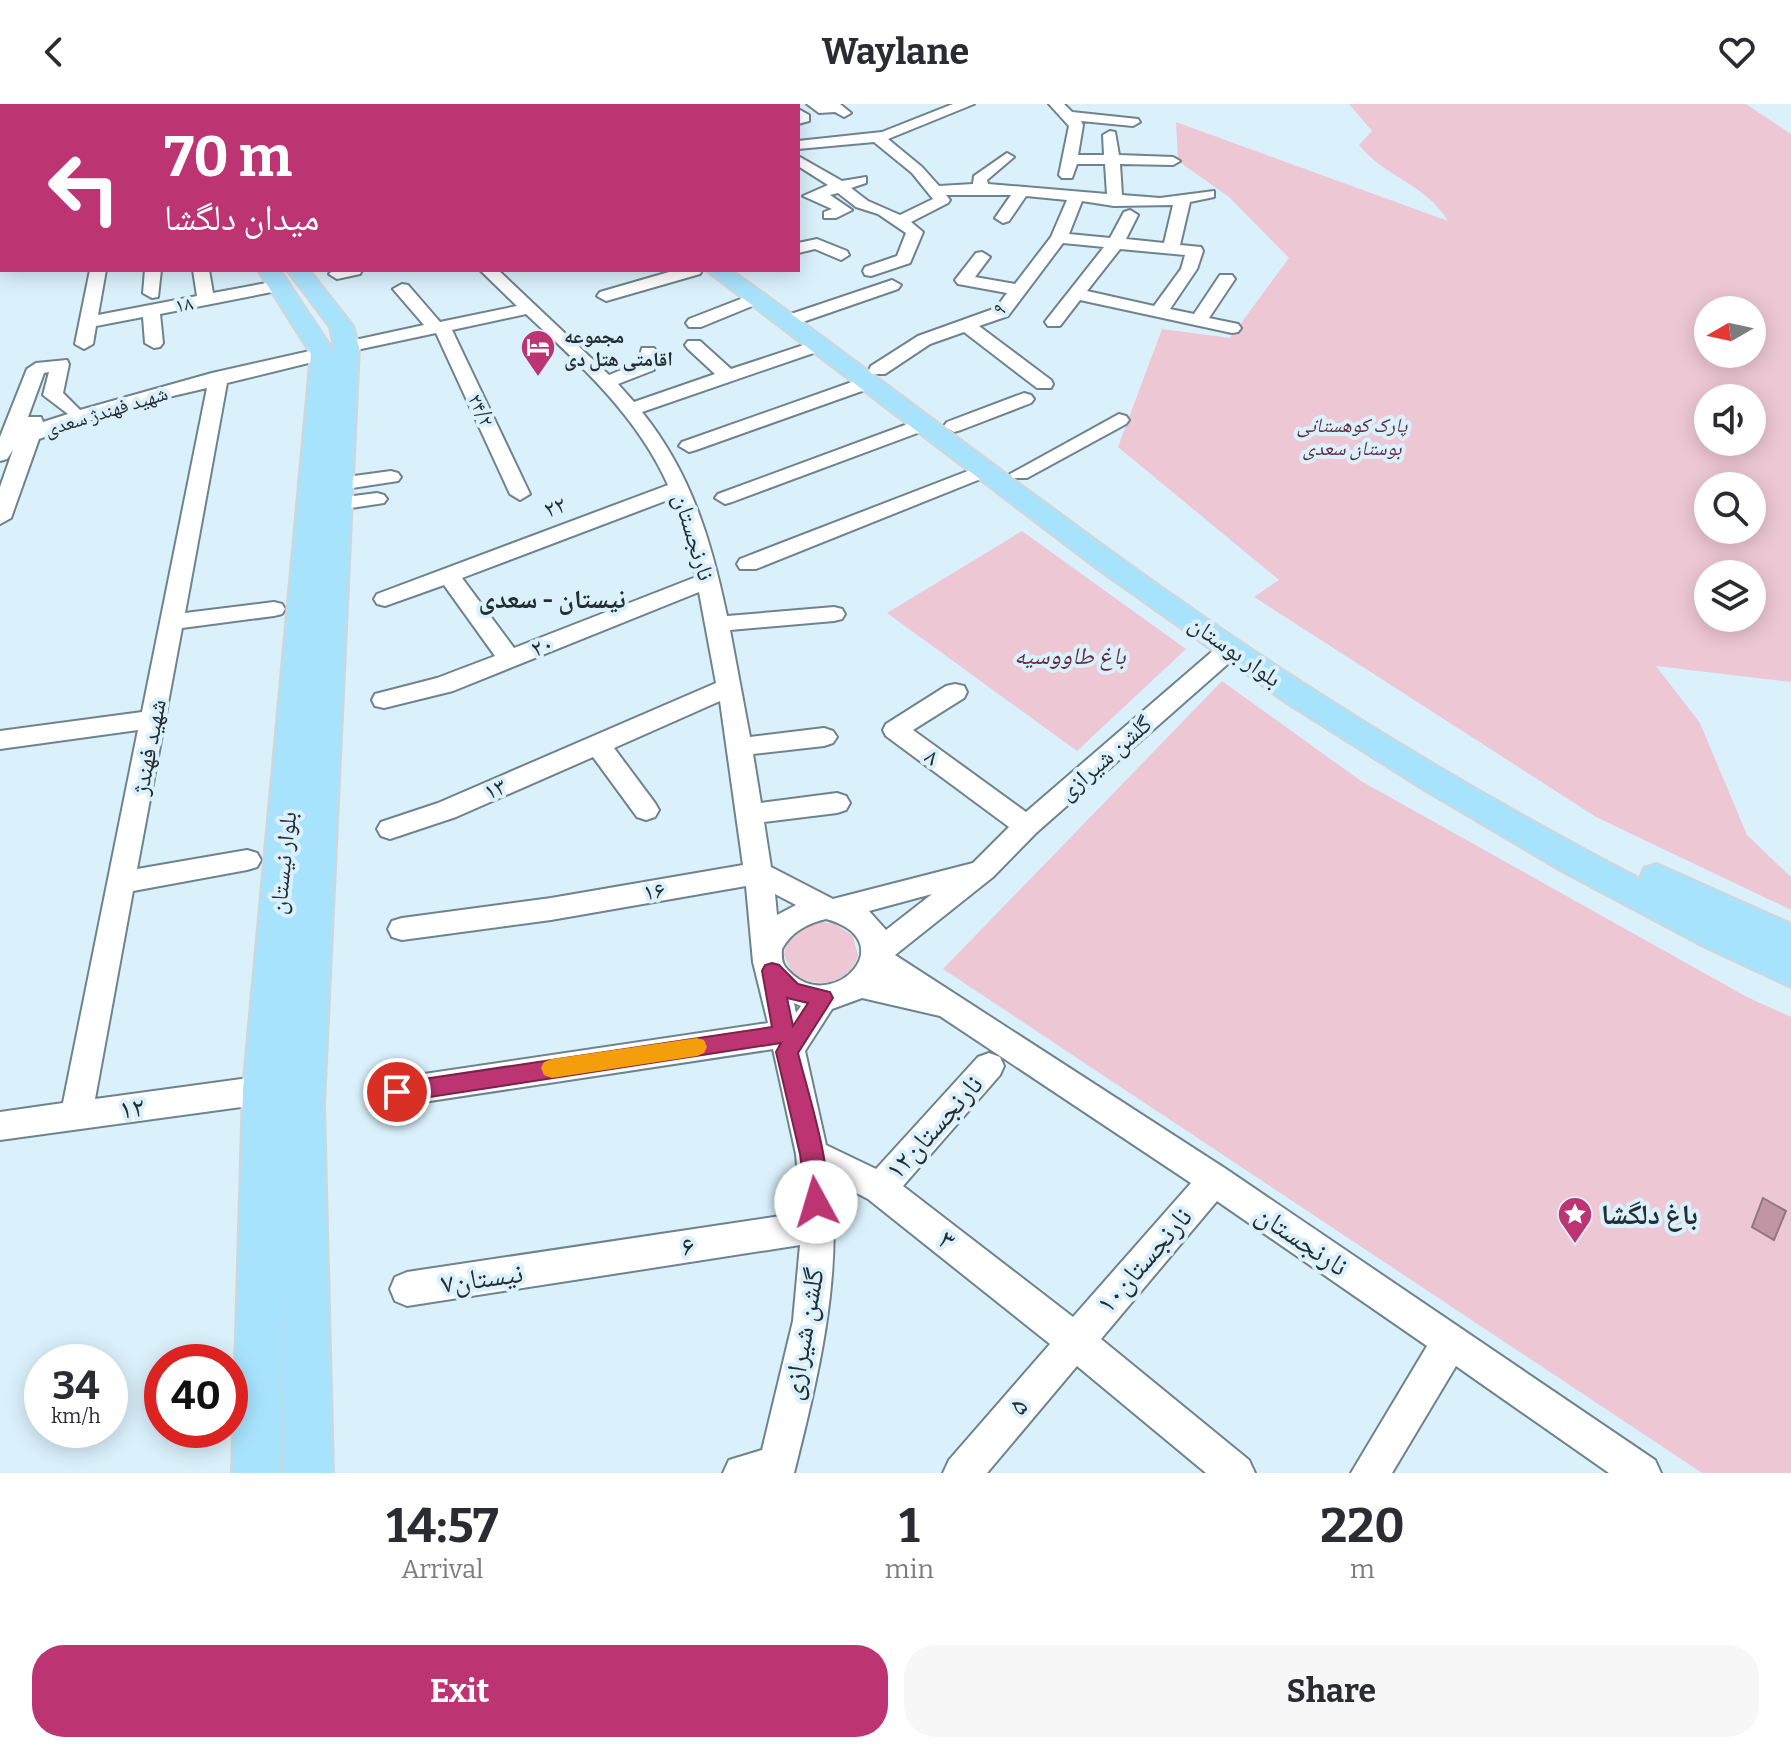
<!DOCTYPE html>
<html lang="en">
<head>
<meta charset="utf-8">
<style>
  :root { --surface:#fff; --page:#f7f7f7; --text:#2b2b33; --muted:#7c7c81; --accent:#bc3471 }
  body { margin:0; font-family:Bitter,"Noto Naskh Arabic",serif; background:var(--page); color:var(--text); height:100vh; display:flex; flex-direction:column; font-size:30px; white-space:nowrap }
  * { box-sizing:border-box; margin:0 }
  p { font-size:26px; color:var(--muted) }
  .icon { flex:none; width:44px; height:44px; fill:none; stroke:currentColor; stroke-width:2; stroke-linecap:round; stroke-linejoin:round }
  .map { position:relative; height:1369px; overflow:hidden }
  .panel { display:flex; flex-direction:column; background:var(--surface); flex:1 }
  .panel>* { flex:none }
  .guide { position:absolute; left:0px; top:0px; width:800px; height:168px; box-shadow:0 4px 20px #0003; background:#bc3471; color:#fff; overflow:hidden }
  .needle { width:52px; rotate:261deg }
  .tools { position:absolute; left:1694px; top:192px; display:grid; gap:16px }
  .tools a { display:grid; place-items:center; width:72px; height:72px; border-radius:50%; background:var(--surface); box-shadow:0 4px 20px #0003; font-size:40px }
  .speed { position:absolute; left:24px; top:1240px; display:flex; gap:16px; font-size:40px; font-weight:700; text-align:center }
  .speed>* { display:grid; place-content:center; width:104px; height:104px; border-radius:50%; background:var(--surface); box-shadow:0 4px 20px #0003; line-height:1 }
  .speed small { font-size:20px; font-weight:400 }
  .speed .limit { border:12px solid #d22; background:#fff; color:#111 }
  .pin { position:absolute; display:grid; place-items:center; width:68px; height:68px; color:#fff; margin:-34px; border:4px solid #fff; border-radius:50%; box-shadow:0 2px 8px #0007 }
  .me { position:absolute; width:88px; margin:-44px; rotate:354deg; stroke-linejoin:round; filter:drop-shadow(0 0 6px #0008) }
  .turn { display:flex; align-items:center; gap:28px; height:168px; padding:0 32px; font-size:36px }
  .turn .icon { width:104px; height:104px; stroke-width:2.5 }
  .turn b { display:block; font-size:56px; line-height:68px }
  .eta { display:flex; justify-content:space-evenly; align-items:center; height:136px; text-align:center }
  .eta b { font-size:48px; font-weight:700; line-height:56px }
  .button { display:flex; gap:16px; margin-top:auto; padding:16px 32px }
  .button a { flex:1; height:92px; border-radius:32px; background:var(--accent); color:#fff; font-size:32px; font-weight:700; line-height:92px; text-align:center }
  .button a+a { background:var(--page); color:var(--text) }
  header { display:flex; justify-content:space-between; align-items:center; height:104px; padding:0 32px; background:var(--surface); font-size:36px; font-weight:700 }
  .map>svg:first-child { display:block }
  .green { fill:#edc8d4; fill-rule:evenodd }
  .water { fill:#c195a3; stroke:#927681; stroke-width:2 }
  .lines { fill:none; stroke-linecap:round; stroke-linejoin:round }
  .minor-casing { stroke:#6e838d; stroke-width:4 }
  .major-casing { stroke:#d3d5d6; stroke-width:4 }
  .minor { fill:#fff; fill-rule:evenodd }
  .major { fill:#a8e3fe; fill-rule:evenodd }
  .route { fill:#bc3471; stroke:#7a2249; stroke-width:2; fill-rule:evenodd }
  .slow { fill:#f59e0b }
  .labels { text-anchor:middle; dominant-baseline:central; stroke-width:8; stroke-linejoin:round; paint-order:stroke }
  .far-street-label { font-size:20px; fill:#242d31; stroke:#daf1fc }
  .far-poi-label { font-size:20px; font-weight:bold; fill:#242d31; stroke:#daf1fc; text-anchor:start }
  .far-park-label { font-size:20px; font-style:italic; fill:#632b41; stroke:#daf1fc }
  .street-label { font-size:24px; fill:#242d31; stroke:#daf1fc }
  .park-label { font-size:24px; font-style:italic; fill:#632b41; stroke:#daf1fc }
  .neighbourhood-label { font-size:26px; font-weight:bold; fill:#242d31; stroke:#daf1fc }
  .near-street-label { font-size:28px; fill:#242d31; stroke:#daf1fc }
  .near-poi-label { font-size:28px; font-weight:bold; fill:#242d31; stroke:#daf1fc; text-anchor:start }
</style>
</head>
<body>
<header><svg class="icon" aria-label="back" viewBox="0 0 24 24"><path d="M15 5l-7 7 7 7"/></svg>Waylane<svg class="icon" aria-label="heart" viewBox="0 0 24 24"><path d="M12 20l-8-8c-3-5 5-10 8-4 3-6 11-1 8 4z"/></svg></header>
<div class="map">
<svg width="1791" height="1369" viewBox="0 0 1791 1369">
  <rect width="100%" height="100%" fill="#daf1fc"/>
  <g class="green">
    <polygon points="319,0 695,0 698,2 322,2"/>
    <path d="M1349,0h397l45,30v548l-135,-16 44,57 47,112 44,42v33l-195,-93 -342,-220 25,-17 -161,-133 44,-118 68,9 59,-80 -60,-61 -51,-36 -2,-39 272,99c-23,-38 -61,-42 -89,-76l13,-14zM1708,206h44v44h-44zM1708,294h44v44h-44zM1708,382h44v44h-44zM1708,470h44v44h-44z"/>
    <polygon points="1022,427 1186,545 1077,647 887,509"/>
    <polygon points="1222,577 1361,677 1747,893 1791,913 1791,1369 1702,1369 943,865"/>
    <path d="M823,818l12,2 18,12 5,20c-10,29 -42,34 -66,17l-8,-18c3,-22 18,-30 39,-33z"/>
  </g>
  <polygon class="water" points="1763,1094 1786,1107 1774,1136 1752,1123"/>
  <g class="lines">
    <g class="minor-casing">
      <g id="minor">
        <polygon points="23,0 43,0 22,2"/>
        <polygon points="87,0 108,0 86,2"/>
        <polygon points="297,0 312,0 313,2 298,2"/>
        <polygon points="737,0 758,0 736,2"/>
        <polygon points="807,0 840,0 851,9 844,13 835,8 819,9"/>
        <path d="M953,0h21l-86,35 34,28 17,19 34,-2 1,-8 33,-23 7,4 -27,23 1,4 119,10 -2,-30h-28l-5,14h-10l-3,-3 10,-49 -20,-22h15l8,8 66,7 2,3 -7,4 -52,-5 2,4 -5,30h26l-1,-20 7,-4 5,1 4,23 54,2 7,4 -7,4 -53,-1 2,31 38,3 54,-7v6l-24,5 -10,43 21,2 2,4 -6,18 -27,40 24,5 26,-39h12l3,4 -26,39 29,6 3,4 -3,4 -6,1 -152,-33 -20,26h-12l-3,-4 3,-4 56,-71 -41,-4 -55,73 -29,10 72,54 2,4 -2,4h-14l-73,-56 -34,12 -45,30h-14l-2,-4 2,-4 47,-30 78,-28 11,-15 -49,-9 -3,-4 21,-27 6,-1 8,5 -15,20 40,7 36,-47 16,-37 -41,-4 -17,25 -6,2 -8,-5 16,-23h-65l4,5 -2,3 -37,19 12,10 -13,31 -39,13 -6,-1 -2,-4 2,-4 32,-11 9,-23 -28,-19 -22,-7 -18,-14 -8,2 22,15 -16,8h-12v-6l8,-3 -29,-13 25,-11 -30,-19v-10l44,25 24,-4v6l-15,5 17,13 32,14 33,-16 -21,-26 -38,-31 -76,7v-8l84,-9zM1082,97l32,5 59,-1 -9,38 -38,-4 12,-24 -8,-5 -6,2 -14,26 -41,-4zM1120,145l65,6 -4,14 -27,37 -67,-15z"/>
        <polygon points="798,5 809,11 809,17 798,20"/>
        <rect x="0" y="6" width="2" height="8"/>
        <polygon points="817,135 847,147 849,151 841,156 815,145 798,149 798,139"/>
        <polygon points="90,166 106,166 98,211 197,192 193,166 209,166 213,189 277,177 286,182 277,187 160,210 163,239 160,243 154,244 145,239 143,213 96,222 93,240 84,245 75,240"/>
        <polygon points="145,166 161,166 158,193 152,194 143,189"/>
        <polygon points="333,166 362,166 360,170 337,175 329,170"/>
        <path d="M480,166h18l111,105 29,-12 4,-15h12l3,4 -3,18 -36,14 16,18 81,-28 -27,-25 -3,-4 3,-4h12l31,28 88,-29 9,5 -3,4 -183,63c49,61 69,128 85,204l107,-9 8,2 3,5 -3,5 -8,2 -104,9 20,107 74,-9 9,3 4,6 -4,6 -9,3 -71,8 8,49 76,-10 9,3 4,7 -4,7 -9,3 -73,9 7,45 62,32 140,-36 36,-36 -123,-91 -3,-6 3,-6 60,-38 9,-2 9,2 3,6 -3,6 -51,32 113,82 196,-169h16l4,6 -4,6 -202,178 -43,44 -98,78 331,214 429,291 6,13h-52l-153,-107 -64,107h-41l76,-127 -210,-145 -116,138 148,121 6,13h-49l-129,-107 -90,107h-44l6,-13 101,-116 -182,-145 -37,-19c11,100 -13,197 -37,293h-71l6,-13 33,-10 31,-129 7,-76 -393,61 -12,-5 -5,-12 5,-12 12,-5 394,-59 -5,-59 -23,-105 -376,57 -11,-4 -5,-10 5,-10 11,-4 371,-55 -15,-61 -7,-76 -195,34 -149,20 -10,-3 -4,-8 4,-8 10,-3 149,-20 192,-33 -23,-164 -106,47 41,55 4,7 -4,7 -9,3 -9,-3 -44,-60 -137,60 -66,22 -9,-3 -4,-7 4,-7 57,-19 278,-120 -17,-91 -246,99 -69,17 -9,-2 -3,-6 3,-6 62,-16 58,-22 -51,-71 -59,21 -8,-2 -3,-5 3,-5 291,-109c-30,-68 -88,-121 -142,-171l-74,16 78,164 -10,6 -10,-6 -74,-161 -89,19 -9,-5 3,-4 83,-18 -31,-36 9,-5 6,1 32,37 77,-16zM673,394l23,79 -182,71 -52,-70zM775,790l21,11 -19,10zM932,790l-46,36 -17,-19zM826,815c77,21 10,93 -33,56 -10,-9 -12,-13 -11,-26 9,-17 26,-26 44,-30zM862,894l78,18 251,167 -118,134 -170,-131 97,-111 4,-9 -4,-9 -11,-4 -11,4 -102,112 -50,-24 -21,-94 27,-42zM794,899l7,3 -5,7z"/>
        <polygon points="676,166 702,166 700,170 606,197 597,192 600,188"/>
        <polygon points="892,176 901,181 898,185 794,221 782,221 779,217 782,213"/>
        <polygon points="756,189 765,194 762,198 701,223 689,223 686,219 689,215"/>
        <path d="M323,244l6,2 3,4 -3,4 -102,25 -42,230 89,-11 8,2 3,5 -3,5 -8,2 -92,12 -45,241 110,-19 10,3 4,7 -4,7 -10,3 -114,21 -38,208 168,-23 11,4 5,10 -5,10 -11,4 -263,36v-28l63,-9 75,-373 -138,19v-18l142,-19 65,-324 -77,18 -91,33 -28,79 -11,6v-37l13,-37 -6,9 -7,2v-24l27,-68 9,-6 31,-3 2,4 -6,29 17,17 132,-37zM49,268l-6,23 25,19 -25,8 -2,-5h-13l16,-44z"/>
        <polygon points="869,272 878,278 876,282 696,346 689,348 679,342 682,338"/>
        <polygon points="1024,289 1031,291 1034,295 1031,299 961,326 954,328 944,322 947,318"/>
        <polygon points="1119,310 1126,312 1129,316 1126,320 1027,374 1013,374 1010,370"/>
        <polygon points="924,314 931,316 934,320 931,324 732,398 725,400 715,394 718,390"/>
        <polygon points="986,360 996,366 993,370 756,465 740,465 737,460 740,455"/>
        <polygon points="391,367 398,369 401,373 398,377 339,386 329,380 339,374"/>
        <polygon points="377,389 384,391 387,395 384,399 338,406 328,400 338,394"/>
      </g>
    </g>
    <g class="major-casing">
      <g id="major">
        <polygon points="153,0 174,0 175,2 154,2"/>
        <polygon points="185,0 206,0 207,2 186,2"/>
        <polygon points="258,166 280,166 335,249 330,223 287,166 309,166 353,222 359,243 324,1001 333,1369 283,1369 283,1168 282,1369 232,1369 243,986 311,250"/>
        <path d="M706,166h25c149,107 293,221 444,327 148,104 304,198 465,282l4,-11 13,-4 134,60v63l-86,-40 -143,-76 -139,-82 -136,-86 -196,-139z"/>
      </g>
    </g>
    <use href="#minor" class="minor"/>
    <use href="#major" class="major"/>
  </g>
  <path class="route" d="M772,859l7,2 19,19 32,8 3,6 -35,55c8,33 39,129 27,157l-9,3 -8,-3 -8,-56 -24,-102 5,-9 -384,59 -7,-3 -4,-7 4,-7 7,-2 375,-56 -10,-56 3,-6zM787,894l21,5 -15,23z"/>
  <polygon class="slow" points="697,934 704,936 707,943 704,949 697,952 552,974 544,971 541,964 544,958 552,955"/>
  <defs>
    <g id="hotel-pin" transform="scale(1.8)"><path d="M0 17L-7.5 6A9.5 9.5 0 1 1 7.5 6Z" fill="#bc3471" stroke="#daf1fc"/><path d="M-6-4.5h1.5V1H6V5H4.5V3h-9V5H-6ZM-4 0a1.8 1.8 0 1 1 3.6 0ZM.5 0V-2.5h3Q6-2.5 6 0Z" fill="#fff"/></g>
    <g id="sight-pin" transform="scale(1.8)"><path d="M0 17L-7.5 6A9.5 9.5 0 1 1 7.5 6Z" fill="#bc3471" stroke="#daf1fc"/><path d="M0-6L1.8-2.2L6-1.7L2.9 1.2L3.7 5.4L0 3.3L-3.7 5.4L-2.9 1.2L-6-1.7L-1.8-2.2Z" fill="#fff"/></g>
  </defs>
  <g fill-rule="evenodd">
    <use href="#hotel-pin" x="538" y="243"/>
    <use href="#sight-pin" x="1575" y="1110"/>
  </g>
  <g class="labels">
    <g class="far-street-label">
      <text transform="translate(184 200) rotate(-10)">۱۸</text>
      <text transform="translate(999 205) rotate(-36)">۹</text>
      <text transform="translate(481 306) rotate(65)">۲۴/۲</text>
      <text transform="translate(106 307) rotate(-17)">شهید فهندژ سعدی</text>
    </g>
    <g class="far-poi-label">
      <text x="564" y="232">مجموعه<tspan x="564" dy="23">اقامتی هتل دی</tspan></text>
    </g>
    <g class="far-park-label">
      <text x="1352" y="321">پارک کوهستانی<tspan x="1352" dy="23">بوستان سعدی</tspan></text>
    </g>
    <g class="street-label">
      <text transform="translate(555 403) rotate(-21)">۲۲</text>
      <text transform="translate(694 433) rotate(73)">نارنجستان</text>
      <text transform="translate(542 542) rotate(-22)">۲۰</text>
      <text transform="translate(1235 547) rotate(35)">بلوار بوستان</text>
      <text transform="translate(149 643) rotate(-79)">شهید فهندژ</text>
      <text transform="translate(932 653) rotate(36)">۸</text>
      <text transform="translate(1105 654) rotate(-41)">گلشن شیرازی</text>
      <text transform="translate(495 685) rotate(-23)">۱۳</text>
      <text transform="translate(283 759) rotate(-84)">بلوار نیستان</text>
      <text transform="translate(654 787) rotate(-10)">۱۶</text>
    </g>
    <g class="park-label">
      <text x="1070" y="552">باغ طاووسیه</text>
    </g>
    <g class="neighbourhood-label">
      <text x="552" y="495">نیستان - سعدی</text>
    </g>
    <g class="near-street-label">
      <text transform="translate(132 1004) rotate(-8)">۱۲</text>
      <text transform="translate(934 1023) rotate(-48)">۱۲نارنجستان</text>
      <text transform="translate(947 1136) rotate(38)">۳</text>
      <text transform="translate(1302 1136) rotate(34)">نارنجستان</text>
      <text transform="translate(688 1142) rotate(-9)">۶</text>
      <text transform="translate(1144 1156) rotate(-49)">۱۰نارنجستان</text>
      <text transform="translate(482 1174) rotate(-8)">۷نیستان</text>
      <text transform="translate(803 1230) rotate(-80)">گلشن شیرازی</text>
      <text transform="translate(1018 1302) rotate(-50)">۵</text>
    </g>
    <g class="near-poi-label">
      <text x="1601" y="1110">باغ دلگشا</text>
    </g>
  </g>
</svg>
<div class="tools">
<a><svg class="needle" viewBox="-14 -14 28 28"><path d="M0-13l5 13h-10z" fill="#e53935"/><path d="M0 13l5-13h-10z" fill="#7c7c81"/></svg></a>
<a><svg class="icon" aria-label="sound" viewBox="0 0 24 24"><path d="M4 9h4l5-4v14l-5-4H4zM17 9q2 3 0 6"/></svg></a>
<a><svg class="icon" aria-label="search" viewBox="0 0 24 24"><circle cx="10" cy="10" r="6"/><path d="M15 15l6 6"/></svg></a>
<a><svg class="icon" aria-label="layers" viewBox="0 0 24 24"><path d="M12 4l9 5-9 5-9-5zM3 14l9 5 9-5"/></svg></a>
</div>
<div class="speed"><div>34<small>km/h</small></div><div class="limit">40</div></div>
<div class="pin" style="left:397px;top:988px;background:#d93025"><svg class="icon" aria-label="arrive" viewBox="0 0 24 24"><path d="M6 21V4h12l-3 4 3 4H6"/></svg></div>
<svg class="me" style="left:816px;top:1098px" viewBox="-20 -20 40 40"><circle r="19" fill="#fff"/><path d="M0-13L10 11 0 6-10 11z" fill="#bc3471"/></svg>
<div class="guide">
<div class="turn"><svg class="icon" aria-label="left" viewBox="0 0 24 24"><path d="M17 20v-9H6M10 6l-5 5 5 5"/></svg><div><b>70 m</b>میدان دلگشا</div></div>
</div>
</div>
<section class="panel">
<div class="eta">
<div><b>14:57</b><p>Arrival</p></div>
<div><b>1</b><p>min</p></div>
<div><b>220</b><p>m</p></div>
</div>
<div class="button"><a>Exit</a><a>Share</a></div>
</section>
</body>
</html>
